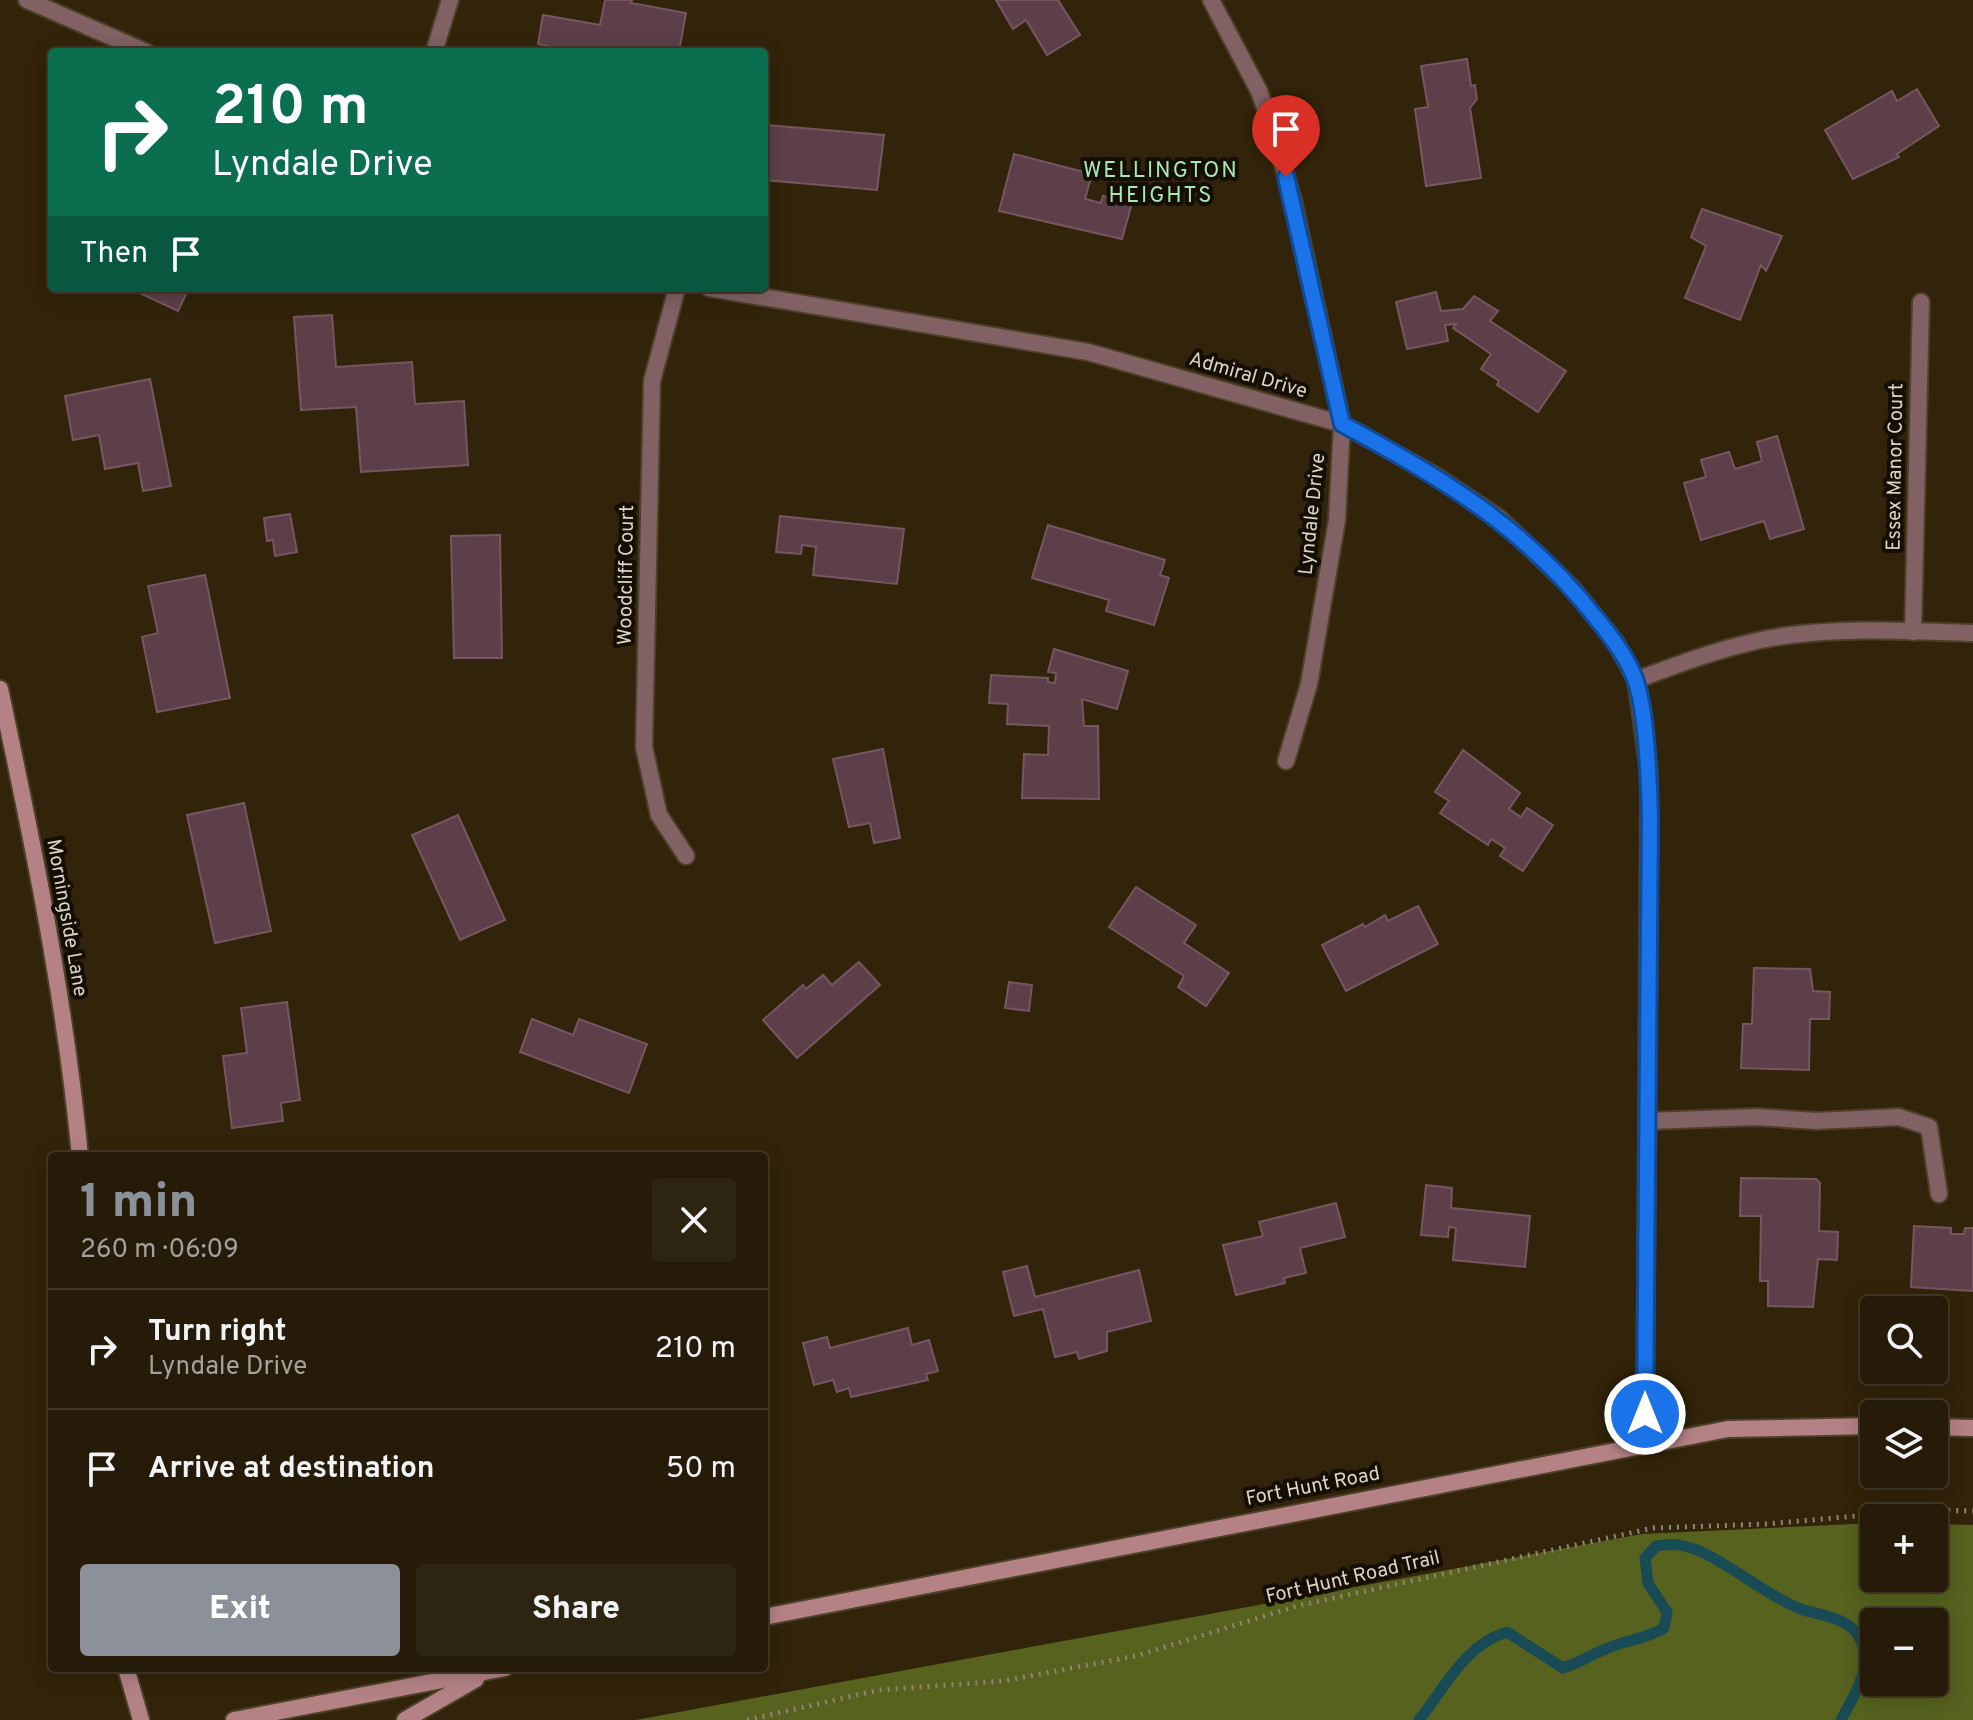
<!DOCTYPE html>
<html lang="en">
<head>
<meta charset="utf-8">
<style>
  :root { --surface:#261b08; --page:#2e2412; --text:#f1f3f6; --muted:#a4a19c; --line:#423929; --accent:#8c9099 }
  body { margin:0; font-family:Overpass,sans-serif; background:var(--page); color:var(--text); height:100vh; display:flex; flex-direction:column; font-size:30px; white-space:nowrap }
  * { box-sizing:border-box; margin:0 }
  p { font-size:26px; color:var(--muted) }
  .icon { flex:none; width:44px; height:44px; fill:none; stroke:currentColor; stroke-width:2; stroke-linecap:round; stroke-linejoin:round }
  .map { position:relative; flex:1; overflow:hidden }
  .sheet { position:absolute; left:48px; top:1152px; width:720px; height:520px; display:flex; flex-direction:column; background:var(--surface); border-radius:8px; box-shadow:0 4px 20px #0003,0 0 0 2px var(--line) }
  .sheet>* { flex:none }
  .top-card { position:absolute; left:48px; top:48px; width:720px; height:244px; border-radius:8px; box-shadow:0 4px 20px #0003,0 0 0 2px var(--line); background:#0b6e4f; color:#fff; overflow:hidden }
  .tools { position:absolute; left:1860px; top:1296px; display:grid; gap:16px }
  .tools a { display:grid; place-items:center; width:88px; height:88px; border-radius:8px; background:var(--surface); box-shadow:0 4px 20px #0003,0 0 0 2px var(--line); font-size:40px }
  .pin { position:absolute; display:grid; place-items:center; width:68px; height:68px; color:#fff; margin:-82px -34px; border-radius:50% 50% 50% 0; rotate:-45deg; box-shadow:0 0 8px #0007 }
  .pin .icon { rotate:45deg }
  .me { position:absolute; width:88px; margin:-44px; rotate:0deg; stroke-linejoin:round; filter:drop-shadow(0 0 6px #0008) }
  .turn { display:flex; align-items:center; gap:28px; height:168px; padding:0 32px; font-size:36px }
  .turn .icon { width:104px; height:104px; stroke-width:2.5 }
  .turn b { display:block; font-size:56px; line-height:68px }
  .then { display:flex; align-items:center; height:76px; padding:0 32px; background:#0003; gap:16px; font-size:30px }
  .round { display:grid; place-items:center; flex:none; width:84px; height:84px; border-radius:8px; background:var(--page) }
  .overview { display:flex; align-items:center; justify-content:space-between; height:136px; padding:0 32px }
  h1 { font-size:48px; font-weight:800; line-height:60px; color:var(--accent) }
  .cta { display:flex; gap:16px; margin-top:auto; padding:16px 32px }
  .cta a { flex:1; height:92px; border-radius:8px; background:var(--accent); color:#fff; font-size:32px; font-weight:800; line-height:92px; text-align:center }
  .cta a+a { background:var(--page); color:var(--text) }
  ul { padding:0; list-style:none }
  li { display:flex; align-items:center; gap:24px; height:120px; padding:0 32px; border-top:2px solid var(--line) }
  li div { flex:1 }
  li b { display:block; font-size:30px }
  li em { font-style:normal }
  .map>svg:first-child { display:block }
  .forest { fill:#56621e; fill-rule:evenodd }
  .lines { fill:none; stroke-linecap:round; stroke-linejoin:round }
  .stream { stroke:#184b56; stroke-width:11 }
  .building { fill:#5d3f49; stroke:#765660; stroke-width:2 }
  .service-casing { stroke:#4d4028; stroke-width:20 }
  .minor-casing { stroke:#4d4028; stroke-width:20 }
  .secondary-casing { stroke:#4d4028; stroke-width:20 }
  .path { stroke:#908571; stroke-width:5; stroke-dasharray:2 6; stroke-linecap:butt }
  .service { stroke:#816163; stroke-width:16 }
  .minor { stroke:#816163; stroke-width:16 }
  .secondary { stroke:#b48285; stroke-width:16 }
  .route-casing { stroke:#114b97; stroke-width:20 }
  .route { stroke:#1a73e8; stroke-width:14 }
  .labels { text-anchor:middle; dominant-baseline:central; stroke-width:8; stroke-linejoin:round; paint-order:stroke }
  .street-label { font-size:20px; fill:#ddd4c5; stroke:#150e05 }
  .neighbourhood-label { font-size:22px; letter-spacing:2px; fill:#a8e8b1; stroke:#150e05 }
</style>
</head>
<body>
<div class="map">
<svg width="1973" height="1720" viewBox="0 0 1973 1720">
  <rect width="100%" height="100%" fill="#32240a"/>
  <path class="forest" d="M1874,1523v55h60v-54l39,1v195h-1337l1006,-186zM1874,1622h60v60h-60z"/>
  <g class="lines">
    <path class="stream" d="M1419,1720c25,-31 46,-76 88,-88l56,36c19,-6 34,-17 53,-23 17,-6 32,-7 48,-17l3,-16 -19,-29 -3,-25 11,-12c16,-3 25,-2 41,4 32,13 66,43 101,58 18,7 48,8 60,27 17,30 -3,59 -17,85"/>
  </g>
  <g class="building">
    <polygon points="605,0 632,0 631,3 686,13 679,52 576,52 538,44 543,15 600,25"/>
    <polygon points="996,0 1058,0 1080,35 1047,55 1026,20 1013,29"/>
    <polygon points="1467,59 1471,86 1475,85 1477,99 1470,108 1481,178 1426,186 1415,109 1428,107 1421,66"/>
    <polygon points="1917,89 1939,126 1897,154 1899,157 1853,179 1825,130 1892,91 1897,101"/>
    <polygon points="766,125 884,135 877,190 764,180"/>
    <polygon points="1014,154 1092,174 1085,199 1101,203 1103,196 1132,203 1122,239 999,211"/>
    <polygon points="1702,209 1782,236 1766,271 1761,265 1740,320 1685,298 1706,246 1691,237"/>
    <polygon points="129,288 189,288 178,311"/>
    <polygon points="1436,292 1441,311 1463,309 1474,296 1498,311 1490,321 1566,371 1538,412 1497,385 1499,381 1481,369 1491,354 1453,328 1456,324 1445,325 1448,341 1407,349 1396,302"/>
    <polygon points="332,315 336,367 412,362 415,404 464,401 468,465 361,472 356,407 301,410 294,317"/>
    <polygon points="150,379 171,486 143,491 138,463 105,469 99,435 73,440 65,396"/>
    <polygon points="1777,436 1804,529 1770,539 1764,521 1701,540 1684,483 1706,477 1701,460 1729,452 1735,469 1762,461 1757,442"/>
    <polygon points="290,514 297,552 275,556 273,540 267,541 264,518"/>
    <polygon points="780,516 904,529 897,584 813,575 816,547 802,545 801,554 776,552"/>
    <polygon points="1048,525 1165,560 1160,575 1169,578 1154,625 1106,611 1109,600 1032,578"/>
    <polygon points="500,535 502,658 454,658 451,536"/>
    <polygon points="205,575 230,698 157,712 142,637 158,633 148,586"/>
    <polygon points="1054,649 1128,671 1117,709 1082,699 1084,726 1098,726 1099,799 1022,798 1024,754 1048,755 1049,726 1007,724 1008,704 989,703 991,675 1048,678 1048,682 1055,683 1056,673 1048,672"/>
    <polygon points="883,749 900,838 874,843 870,823 849,827 833,759"/>
    <polygon points="1463,750 1520,793 1509,809 1521,817 1527,808 1553,825 1523,871 1500,856 1505,848 1491,839 1488,845 1440,813 1449,801 1435,792"/>
    <polygon points="244,803 271,931 215,943 187,815"/>
    <polygon points="458,815 505,920 460,940 412,835"/>
    <polygon points="1136,887 1196,925 1184,943 1229,973 1206,1006 1178,987 1184,976 1109,927"/>
    <polygon points="1418,906 1438,944 1346,991 1322,945 1363,924 1365,927 1385,915 1388,921"/>
    <polygon points="859,962 880,985 797,1058 763,1020 803,985 806,989 823,975 832,985"/>
    <polygon points="1754,968 1810,969 1813,991 1830,992 1829,1019 1810,1019 1809,1070 1741,1068 1743,1024 1752,1024"/>
    <polygon points="1009,982 1032,985 1029,1011 1005,1008"/>
    <polygon points="287,1002 300,1100 281,1103 283,1121 232,1128 223,1056 247,1053 241,1008"/>
    <polygon points="532,1019 573,1035 579,1019 647,1044 629,1093 520,1052"/>
    <polygon points="1741,1178 1816,1179 1820,1183 1819,1231 1838,1232 1837,1260 1818,1259 1813,1307 1768,1306 1768,1281 1760,1281 1761,1216 1740,1216"/>
    <polygon points="1426,1185 1452,1188 1451,1208 1530,1216 1525,1267 1453,1260 1456,1228 1449,1227 1448,1237 1421,1235"/>
    <polygon points="1336,1203 1345,1237 1300,1248 1306,1273 1284,1278 1285,1283 1236,1295 1223,1245 1263,1236 1259,1222"/>
    <polygon points="1914,1226 1951,1228 1951,1234 1964,1234 1965,1228 1973,1228 1973,1291 1911,1287"/>
    <polygon points="1027,1266 1035,1297 1139,1270 1151,1321 1107,1332 1107,1351 1079,1359 1077,1352 1055,1357 1043,1309 1014,1316 1003,1272"/>
    <polygon points="908,1328 912,1345 929,1340 938,1371 926,1374 928,1380 851,1397 849,1388 837,1392 833,1380 814,1385 803,1343 827,1337 830,1348"/>
  </g>
  <g class="lines">
    <g class="service-casing">
      <polyline id="service" points="1648,1121 1756,1117 1816,1121 1899,1117 1929,1127 1939,1194"/>
    </g>
    <g class="minor-casing">
      <g id="minor">
        <polyline points="27,0 146,52"/>
        <polyline points="1211,0 1259,91 1273,131 1293,200 1342,424 1337,520 1309,684 1286,761"/>
        <polyline points="434,52 450,0"/>
        <polyline points="677,288 652,381 644,747 659,815 686,856"/>
        <polyline points="709,288 1088,352 1342,424 1436,476 1499,518 1573,589 1616,643 1636,680 1649,773 1645,1444"/>
        <polyline points="1913,632 1921,302"/>
        <path d="M1636,680c48,-18 96,-36 147,-44 63,-9 127,-5 190,-3"/>
      </g>
    </g>
    <g class="secondary-casing">
      <g id="secondary">
        <path d="M0,689c33,155 65,309 80,467"/>
        <polyline points="1934,1427 1973,1428"/>
        <polyline points="764,1617 1728,1429 1874,1426"/>
        <polyline points="126,1668 141,1720"/>
        <polyline points="234,1720 505,1668"/>
        <polyline points="405,1720 476,1679"/>
      </g>
    </g>
    <polyline class="path" points="747,1720 879,1690 1003,1681 1136,1656 1297,1606 1653,1528 1766,1524 1925,1510 1973,1511"/>
    <use href="#service" class="service"/>
    <use href="#minor" class="minor"/>
    <use href="#secondary" class="secondary"/>
  </g>
  <g class="lines">
    <g class="route-casing">
      <path id="route" d="M1286,177l56,247c99,53 184,104 254,194 15,18 31,39 39,61 12,32 14,104 15,139l-5,596"/>
    </g>
    <use href="#route" class="route"/>
  </g>
  <g class="labels">
    <g class="street-label">
      <text transform="translate(1248 376) rotate(16)">Admiral Drive</text>
      <text transform="translate(1896 467) rotate(-89)">Essex Manor Court</text>
      <text transform="translate(1313 514) rotate(-84)">Lyndale Drive</text>
      <text transform="translate(627 575) rotate(-89)">Woodcliff Court</text>
      <text transform="translate(66 918) rotate(80)">Morningside Lane</text>
      <text transform="translate(1313 1487) rotate(-11)">Fort Hunt Road</text>
      <text transform="translate(1353 1578) rotate(-13)">Fort Hunt Road Trail</text>
    </g>
    <g class="neighbourhood-label">
      <text x="1161" y="171">WELLINGTON<tspan x="1161" dy="25">HEIGHTS</tspan></text>
    </g>
  </g>
</svg>
<div class="tools">
<a><svg class="icon" aria-label="search" viewBox="0 0 24 24"><circle cx="10" cy="10" r="6"/><path d="M15 15l6 6"/></svg></a>
<a><svg class="icon" aria-label="layers" viewBox="0 0 24 24"><path d="M12 4l9 5-9 5-9-5zM3 14l9 5 9-5"/></svg></a>
<a>+</a>
<a>−</a>
</div>
<div class="pin" style="left:1286px;top:177px;background:#d93025"><svg class="icon" aria-label="arrive" viewBox="0 0 24 24"><path d="M6 21V4h12l-3 4 3 4H6"/></svg></div>
<svg class="me" style="left:1645px;top:1414px" viewBox="-20 -20 40 40"><circle r="17" fill="#1a73e8" stroke="#fff" stroke-width="3"/><path d="M0-11L8 9 0 5-8 9z" fill="#fff"/></svg>
<div class="top-card">
<div class="turn"><svg class="icon" aria-label="right" viewBox="0 0 24 24"><path d="M7 20v-9h11M14 6l5 5-5 5"/></svg><div><b>210 m</b>Lyndale Drive</div></div>
<div class="then">Then<svg class="icon" aria-label="arrive" viewBox="0 0 24 24"><path d="M6 21V4h12l-3 4 3 4H6"/></svg></div>
</div>
<section class="sheet">
<div class="overview"><div><h1>1 min</h1><p>260 m · 06:09</p></div><a class="round"><svg class="icon" aria-label="close" viewBox="0 0 24 24"><path d="M6 6l12 12M18 6L6 18"/></svg></a></div>
<ul>
<li><svg class="icon" aria-label="right" viewBox="0 0 24 24"><path d="M7 20v-9h11M14 6l5 5-5 5"/></svg><div><b>Turn right</b><p>Lyndale Drive</p></div><em>210 m</em></li>
<li><svg class="icon" aria-label="arrive" viewBox="0 0 24 24"><path d="M6 21V4h12l-3 4 3 4H6"/></svg><div><b>Arrive at destination</b></div><em>50 m</em></li>
</ul>
<div class="cta"><a>Exit</a><a>Share</a></div>
</section>
</div>
</body>
</html>
